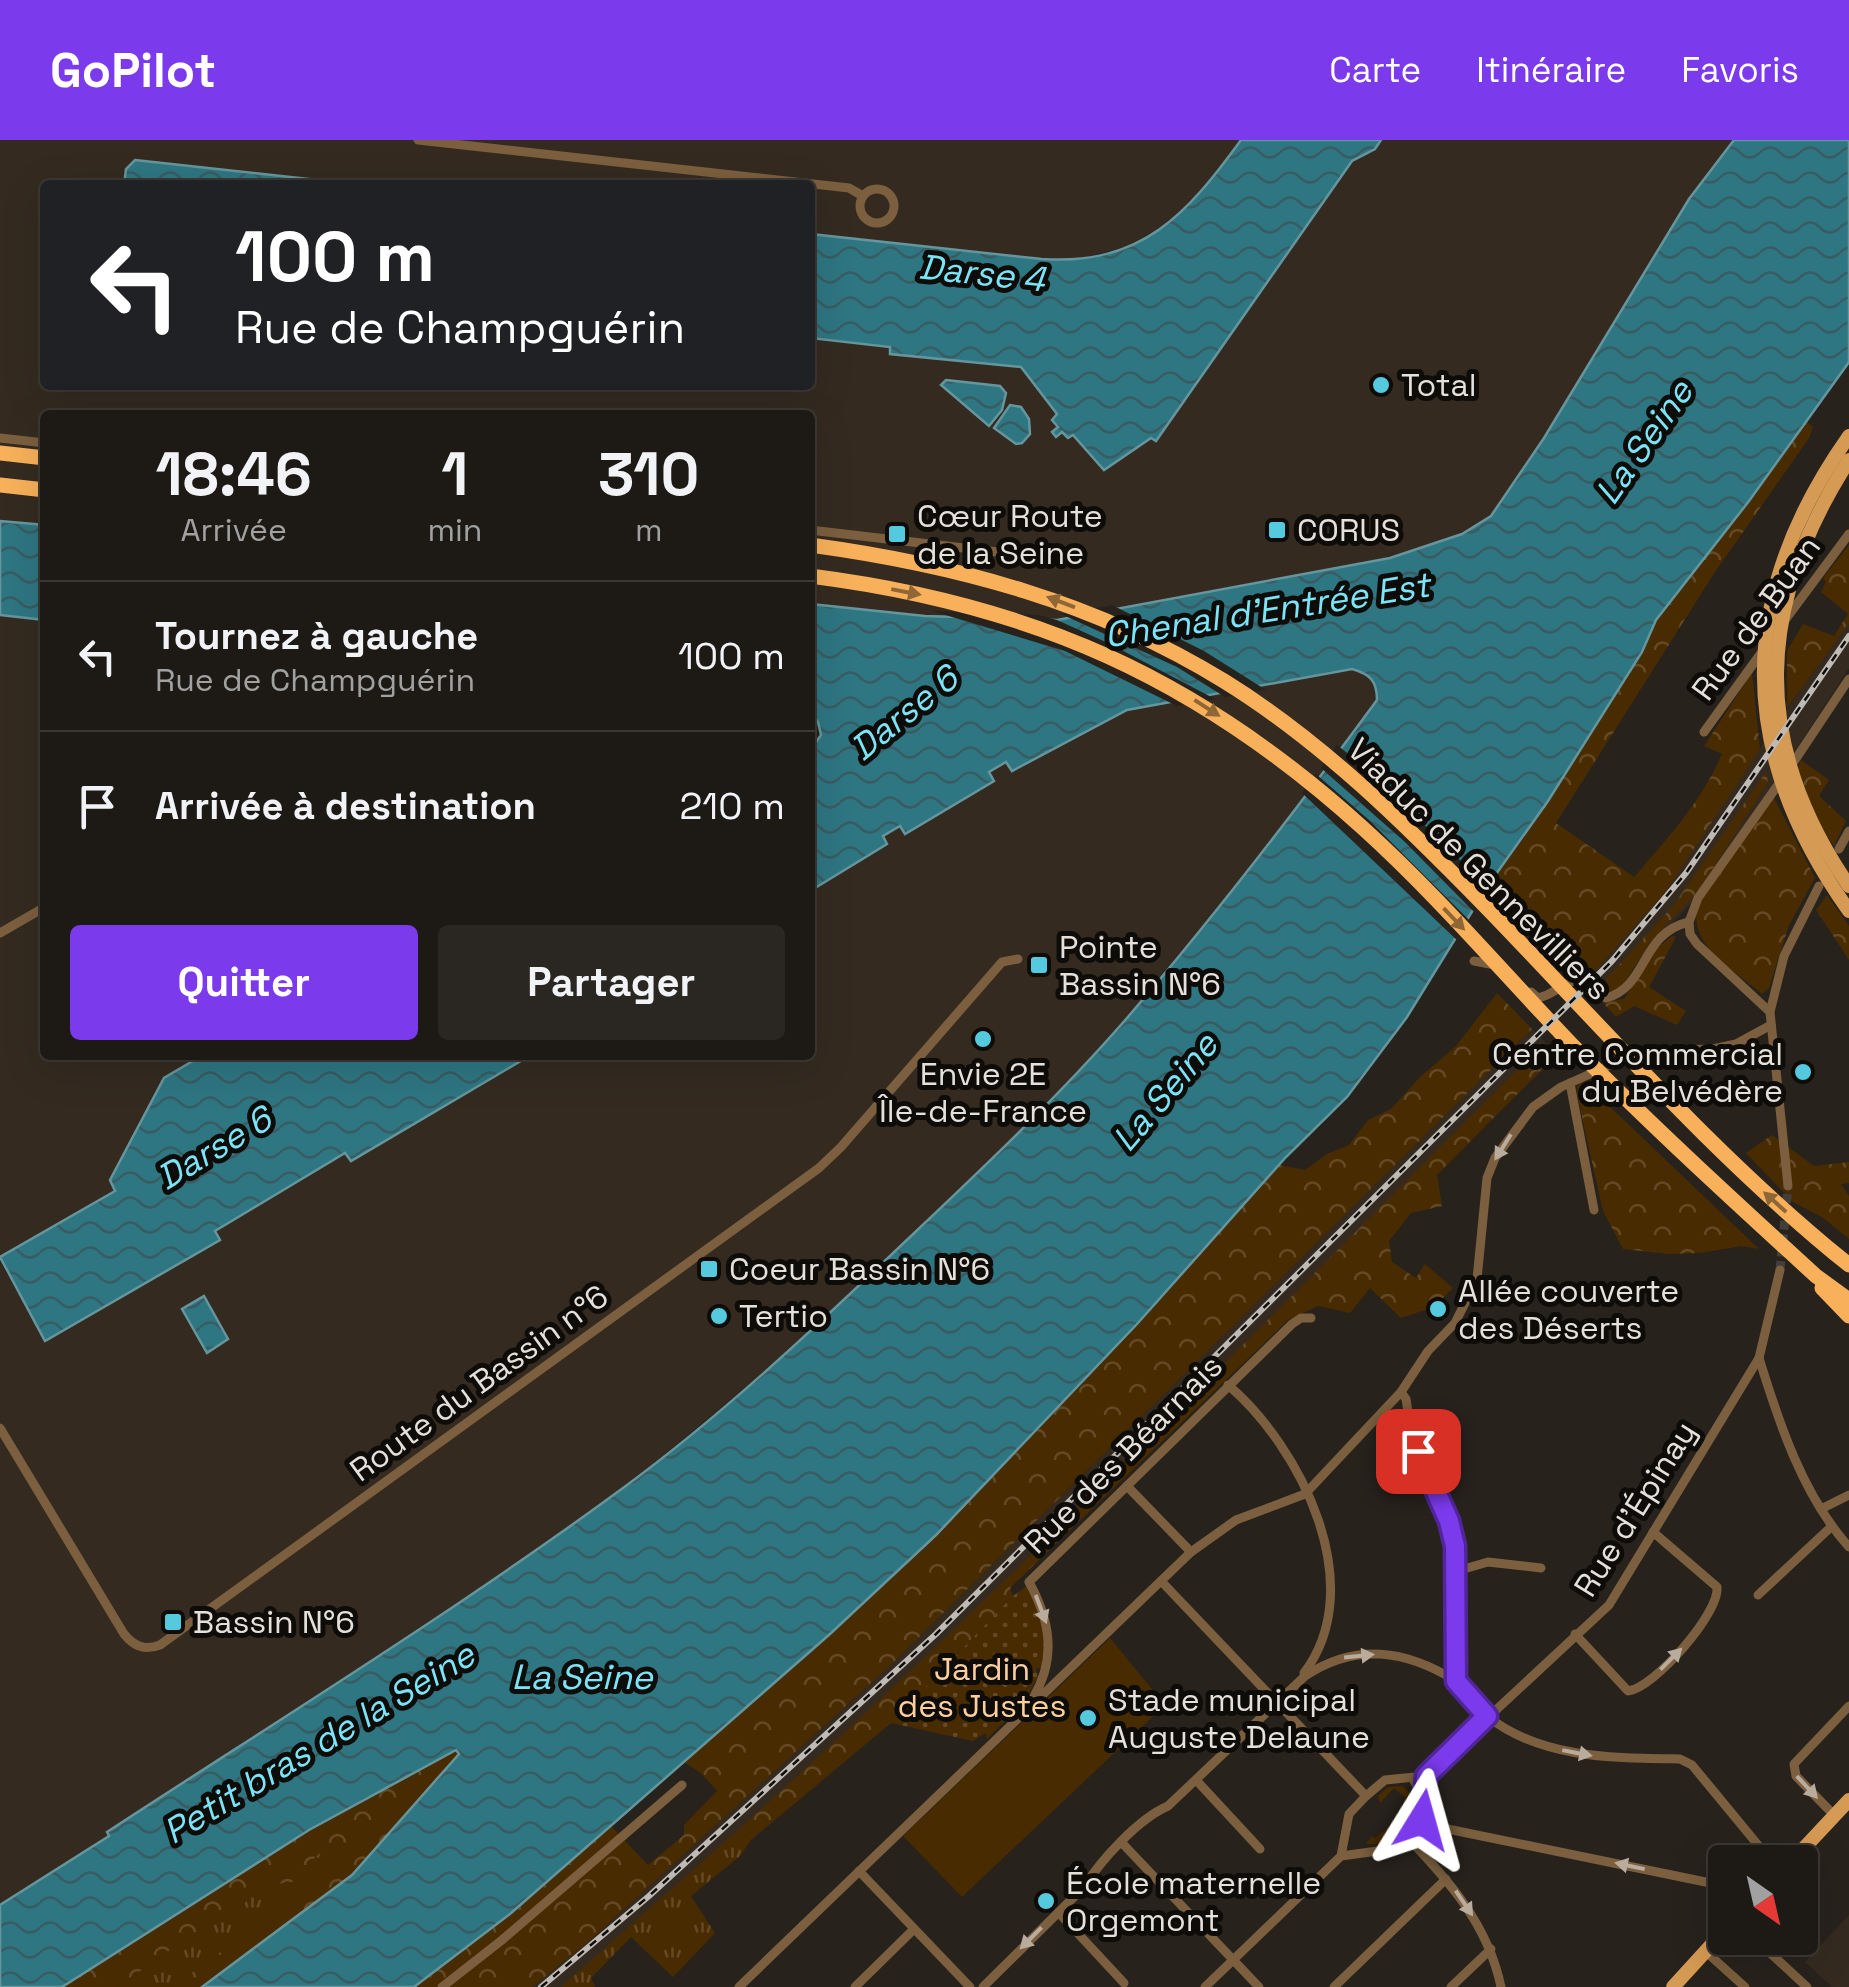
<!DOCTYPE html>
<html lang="fr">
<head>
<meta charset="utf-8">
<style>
  :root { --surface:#1d1a15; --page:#2a2722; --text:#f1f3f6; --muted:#a0a1a0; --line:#3b3834; --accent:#7c3aed }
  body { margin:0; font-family:"Space Grotesk",sans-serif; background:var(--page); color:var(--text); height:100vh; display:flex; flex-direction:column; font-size:38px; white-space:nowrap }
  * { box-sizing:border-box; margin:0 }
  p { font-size:32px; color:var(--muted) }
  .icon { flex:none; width:55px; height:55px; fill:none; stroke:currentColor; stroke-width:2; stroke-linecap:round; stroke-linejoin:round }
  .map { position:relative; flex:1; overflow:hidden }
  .panel { position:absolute; left:40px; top:270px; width:775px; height:650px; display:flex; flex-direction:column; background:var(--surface); border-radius:10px; box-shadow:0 10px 40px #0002,0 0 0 2px var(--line) }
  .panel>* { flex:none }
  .hud { position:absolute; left:40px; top:40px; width:775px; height:210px; border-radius:10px; box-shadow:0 10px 40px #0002,0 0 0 2px var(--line); background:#202124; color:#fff; overflow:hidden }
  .needle { width:65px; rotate:146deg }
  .controls { position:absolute; left:1708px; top:1705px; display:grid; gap:20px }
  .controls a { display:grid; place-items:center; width:110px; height:110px; border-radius:10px; background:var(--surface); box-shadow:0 10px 40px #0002,0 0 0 2px var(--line); font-size:50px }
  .pin { position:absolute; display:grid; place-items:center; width:85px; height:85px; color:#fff; margin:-42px; border-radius:20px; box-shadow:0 5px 15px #0006 }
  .me { position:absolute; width:110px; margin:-55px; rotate:8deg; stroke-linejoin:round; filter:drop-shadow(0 0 8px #0008) }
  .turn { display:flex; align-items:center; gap:35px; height:210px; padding:0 30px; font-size:45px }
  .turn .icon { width:130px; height:130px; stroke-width:2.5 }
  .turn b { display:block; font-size:70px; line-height:85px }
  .eta { display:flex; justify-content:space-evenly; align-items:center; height:170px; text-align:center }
  .eta b { font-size:60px; font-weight:700; line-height:70px }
  .cta { display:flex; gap:20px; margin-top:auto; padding:20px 30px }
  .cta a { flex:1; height:115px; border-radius:10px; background:var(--accent); color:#fff; font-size:40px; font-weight:700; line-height:115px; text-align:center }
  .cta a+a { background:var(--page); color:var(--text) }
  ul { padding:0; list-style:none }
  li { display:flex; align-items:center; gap:30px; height:150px; padding:0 30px; border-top:2px solid var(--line) }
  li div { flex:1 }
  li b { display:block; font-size:38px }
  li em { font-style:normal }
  header { display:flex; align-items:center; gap:60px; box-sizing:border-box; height:140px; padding:0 50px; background:var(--accent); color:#fff }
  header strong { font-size:48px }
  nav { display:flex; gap:55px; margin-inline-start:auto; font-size:35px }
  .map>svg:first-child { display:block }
  .built { fill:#342a20 }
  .grass { fill:url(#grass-tufts) }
  .forest { fill:url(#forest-crowns) }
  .park { fill:url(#park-dots) }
  .pitch { fill:#492b00 }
  .water { fill:url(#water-waves); stroke:#65969d; stroke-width:2.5 }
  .pier { fill:#27221c }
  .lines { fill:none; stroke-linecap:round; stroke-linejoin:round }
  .minor-tunnel { stroke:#433e39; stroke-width:9; stroke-dasharray:9 4.5; stroke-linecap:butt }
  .minor { stroke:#7b5f3e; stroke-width:9 }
  .primary { stroke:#d59a53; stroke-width:14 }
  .motorway { stroke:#f8b15a; stroke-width:15 }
  .rail-casing { stroke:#bebab5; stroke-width:6 }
  .rail { stroke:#0e0c09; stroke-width:2.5; stroke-dasharray:8; stroke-linecap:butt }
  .oneway { fill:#8f6736 }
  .oneway2 { fill:#baac9d }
  .route-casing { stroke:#51269a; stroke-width:25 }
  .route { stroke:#7c3aed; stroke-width:18 }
  .poi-dot { fill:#55cadf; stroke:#0e0c09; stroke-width:4 }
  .labels { text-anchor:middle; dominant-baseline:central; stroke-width:10; stroke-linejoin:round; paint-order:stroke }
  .poi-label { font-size:32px; fill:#e4e0dc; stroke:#0e0c09; text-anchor:start }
  .street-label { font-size:32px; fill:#e4e0dc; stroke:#0e0c09 }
  .park-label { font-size:32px; fill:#fccf9d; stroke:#0e0c09 }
  .water-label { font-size:35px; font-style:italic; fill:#7ae5f9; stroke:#0e0c09 }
</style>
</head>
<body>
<header>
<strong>GoPilot</strong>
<nav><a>Carte</a><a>Itinéraire</a><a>Favoris</a></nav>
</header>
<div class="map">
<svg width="1849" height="1847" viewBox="0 0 1849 1847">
  <defs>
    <pattern id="grass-tufts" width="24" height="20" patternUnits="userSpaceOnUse" patternTransform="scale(2.5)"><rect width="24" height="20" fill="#492b00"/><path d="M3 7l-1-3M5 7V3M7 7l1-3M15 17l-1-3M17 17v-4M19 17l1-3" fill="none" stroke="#634925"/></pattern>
    <pattern id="forest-crowns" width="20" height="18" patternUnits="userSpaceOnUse" patternTransform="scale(2.5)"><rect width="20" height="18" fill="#492b00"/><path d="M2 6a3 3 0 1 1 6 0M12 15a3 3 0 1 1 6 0" fill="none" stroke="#634925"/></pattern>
    <pattern id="park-dots" width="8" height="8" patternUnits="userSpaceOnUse" patternTransform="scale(2.5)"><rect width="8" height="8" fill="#492b00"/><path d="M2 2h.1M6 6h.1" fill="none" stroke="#634925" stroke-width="1.8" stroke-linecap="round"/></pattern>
    <pattern id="water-waves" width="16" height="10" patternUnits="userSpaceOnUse" patternTransform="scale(2.5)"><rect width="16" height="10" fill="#2e7682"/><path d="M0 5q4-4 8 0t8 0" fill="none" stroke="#395c62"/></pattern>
  </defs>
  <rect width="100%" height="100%" fill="#27221c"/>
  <g class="built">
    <polygon points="0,0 1241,0 1185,72 1131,105 1073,121 810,94 810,45 363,45 135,20 126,29 124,45 45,45 45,245 810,245 810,198 891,207 891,214 1021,227 1058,275 1058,286 1052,292 1073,294 1104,330 1151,297 1155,300 1352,21 1374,9 1381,0 1734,0 1689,59 1544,298 1491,376 1462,394 1415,412 1057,480 925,476 810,464 810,275 45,275 45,385 0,381"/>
    <polygon points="0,475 45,480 45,915 203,915 164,938 115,1051 0,1117"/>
    <polygon points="1849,479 1849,528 1704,750 1649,807 1605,865 1583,844 1754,617"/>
    <polygon points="1352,529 1367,533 1374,540 1377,560 1264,711 1126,879 1024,989 848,1156 772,1225 625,1347 470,1455 108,1692 110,1696 0,1765 0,1122 45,1200 219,1099 215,1091 345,1013 351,1021 531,915 810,915 810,751 887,705 882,696 900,686 905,694 994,641 989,632 1007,622 1012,630 1127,570"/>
    <polygon points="1532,889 1558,915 891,1561 631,1796 568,1847 532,1847 587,1803 898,1518"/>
    <polygon points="1849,1775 1849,1847 1832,1847 1805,1822"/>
  </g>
  <g class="grass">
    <polygon points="1403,1646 1414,1658 1414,1673 1381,1704 1366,1704 1372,1696 1375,1698 1409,1670 1409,1661 1394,1648 1380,1663 1378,1656 1388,1647"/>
    <polygon points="737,1691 751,1700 740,1716 691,1756 715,1793 673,1837 631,1797 591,1838 595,1847 561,1847"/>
    <polygon points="335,1700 349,1715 301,1754 172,1847 118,1847 215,1778 237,1772 251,1755 265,1746 303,1740 315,1717"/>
  </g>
  <g class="forest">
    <path d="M1806,281l7,6 -4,11 -96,137 -157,248 78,54c34,-39 67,-75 88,-123l-18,-8 48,-73 8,76 -94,142 -83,93 -94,-100 59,-83 94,-149 14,-32 93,-119z"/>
    <polygon points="1849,405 1849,483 1787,568 1787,511 1803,484 1834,496 1848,474 1821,452 1826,442 1823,438"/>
    <polygon points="1801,620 1829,640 1819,656 1846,681 1834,706 1817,682 1797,630"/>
    <polygon points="1766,632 1768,642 1714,727 1692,758 1650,802 1620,850 1605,853 1598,848 1673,766"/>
    <path d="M1773,656l42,82 -26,47 -20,63 -7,6c-26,-23 -78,-50 -63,-90z"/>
    <polygon points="1827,755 1849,786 1849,820 1816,770"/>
    <polygon points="1672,796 1676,797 1649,847 1686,871 1677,885 1634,866 1616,877 1605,865 1608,861 1624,859 1654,811"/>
    <path d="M1497,853l35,36 -634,629 -311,285 -55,44h-118l144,-113 53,-48 37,39 36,-30v-10l33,-34 -16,-18 -17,-11c84,-77 173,-149 254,-229 118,-119 228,-246 341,-368l26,5 22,-16 22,-9 19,-25 23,-11 28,-31 37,-32z"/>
    <path d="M1537,910l10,14 -110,111 5,31 -31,7 -22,28 3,21 24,16 9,-14 28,24 -19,19 -33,11 -31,-30 -20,25 -32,-7 -30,14 -278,268 3,8 -122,127 -140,117 -14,-9c277,-249 536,-518 800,-781z"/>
    <polygon points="1583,941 1759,1109 1741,1106 1701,1113 1668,1114 1623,1109 1603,1071 1577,955 1577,947"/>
    <polygon points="1772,995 1814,1026 1849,1022 1849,1043 1841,1044 1849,1056 1849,1099 1822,1077 1793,1062 1746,1013"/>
    <polygon points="456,1610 459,1614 352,1735 202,1847 172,1847 301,1754 349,1715 336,1701 315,1717 304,1740 265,1746 251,1755 237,1772 215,1778 118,1847 62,1847 309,1690"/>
  </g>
  <polygon class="park" points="1028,1445 1044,1481 1045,1526 1036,1529 1038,1537 1024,1562 987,1599 986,1593 973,1601 891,1583 1013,1456"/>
  <polygon class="pitch" points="1110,1498 1165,1565 962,1757 903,1696"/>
  <g class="water">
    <path d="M1241,0h140l-6,9 -23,12 -196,280 -5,-3 -47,32 -31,-35 -5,3 -6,-6 -6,5 -4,-5 6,-5 -6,-7 5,-6 -36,-47 -131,-13v-7l-80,-9v-104l232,25c100,7 145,-45 199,-119z"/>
    <path d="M1734,0h115v222l-100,139 -93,119 -14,32 -94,149 -59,83 -82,133 -60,80 -61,60 -149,167 -201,211 -106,99 -320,280 -96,73h-212l150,-112 107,-121 -3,-4 -147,80 -247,157h-62v-82l109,-69 -2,-4c173,-113 350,-222 516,-344 95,-70 182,-151 267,-232 81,-77 163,-153 237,-238 88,-102 170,-209 250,-318 0,-19 -7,-26 -25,-31l-225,41 -115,61 -6,-9 -17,10 5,9 -89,53 -5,-8 -17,10 4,8 -77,47v-140l11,-16 -3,-13 -8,-11v-107l115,12 132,4 333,-62 72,-24 29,-18 53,-78 145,-239z"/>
    <polygon points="135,20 363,45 124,45 126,29"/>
    <polygon points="946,240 1000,246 1006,253 1002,270 989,286 941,245"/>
    <polygon points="1010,265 1021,267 1029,279 1030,294 1022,303 1016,304 994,288"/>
    <polygon points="0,381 45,385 45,480 0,475"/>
    <polygon points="203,915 531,915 351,1021 345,1013 215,1091 220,1100 45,1201 0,1117 115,1051 110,1040 164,938"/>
    <polygon points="204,1156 228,1199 207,1213 182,1169"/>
  </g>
  <g class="pier">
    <polygon points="1112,465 1204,511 1266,550 1225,557 1177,527 1061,474"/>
    <polygon points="932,471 1038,475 1057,480 1110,504 1215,559 1177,566 1065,511"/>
    <polygon points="1337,605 1370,631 1491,751 1477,775 1405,702 1321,628"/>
    <polygon points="1316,634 1369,680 1472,783 1460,803 1302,653"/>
  </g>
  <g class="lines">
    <polyline class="minor-tunnel" points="1780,1130 1788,1046"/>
    <g class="minor">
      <polyline points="418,0 849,48 863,56"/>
      <circle cx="877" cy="66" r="17"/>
      <polyline points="0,298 45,303"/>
      <polyline points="810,390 1066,420"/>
      <polyline points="1785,480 1849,394"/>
      <polyline points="1704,592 1764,509"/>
      <polyline points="1791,626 1849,539"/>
      <polyline points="1839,709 1849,691"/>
      <polyline points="1689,782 1698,758 1782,639"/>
      <polyline points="0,793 45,767"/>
      <polyline points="1474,821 1495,825"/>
      <path d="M1531,852l7,6c20,-4 23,-18 45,-18l23,18c42,-11 34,-65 83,-76l1,12 7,10 73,68"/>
      <polyline points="1570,943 1594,1070"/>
      <polyline points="1788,1046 1770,872 1784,816 1819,746"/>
      <path d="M1759,1218c20,65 44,138 90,189"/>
      <path d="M1228,1245c73,62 142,201 76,288"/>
      <path d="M1401,1252l5,7 6,38 37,84 6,25 1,135c10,11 19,25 31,35 54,43 127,42 193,43l12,6 80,97"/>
      <path d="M0,1288l124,206c10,12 20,17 36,11l659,-477 22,-21 161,-185 16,-3"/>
      <polyline points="1127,1346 1191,1412"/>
      <polyline points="1821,1369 1849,1355"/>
      <polyline points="1457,1431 1488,1422 1541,1428"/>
      <polyline points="1161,1441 1366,1656"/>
      <polyline points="1758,1455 1831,1387"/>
      <path d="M1575,1494l53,57c26,-3 92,-78 89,-104l-64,-55"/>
      <path d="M1033,1558c24,-40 17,-78 -4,-116l263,-258 9,-6h10"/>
      <polyline points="1196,1640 1260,1709"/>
      <polyline points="1834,1675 1796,1636 1794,1624 1849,1566"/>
      <polyline points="1421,1676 1433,1686 1725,1746"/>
      <path d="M1403,1693c44,45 85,91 98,154"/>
      <polyline points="1122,1703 1259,1847"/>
      <polyline points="1341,1716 1385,1710 1421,1676 1422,1655 1413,1639"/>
      <polyline points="859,1731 970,1847"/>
      <polyline points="1058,1772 1124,1843"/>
      <polyline points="1754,1798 1807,1847"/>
      <polyline points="1705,1811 1745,1847"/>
      <polyline points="442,1847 502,1800 682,1645"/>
      <polyline points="739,1847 1191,1412 1236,1380 1305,1354 1401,1252 1428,1211 1455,1183 1477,1139 1487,1038 1495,1018 1533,967 1561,947 1608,926 1672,910 1713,909 1736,904 1771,885"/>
      <polyline points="855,1847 914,1789"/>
      <path d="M983,1847l101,-100c17,-27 54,-68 84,-81l137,-130c51,-34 101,-26 151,5"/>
      <polyline points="1205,1847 1341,1716 1349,1674 1366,1656 1385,1640 1425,1636 1609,1465 1759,1218 1780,1130"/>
      <polyline points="1334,1847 1446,1739"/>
      <polyline points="1451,1847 1491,1809"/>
    </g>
    <g class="primary">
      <path d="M1849,296c-113,160 -114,315 0,475"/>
      <path d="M1849,320c-93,145 -99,282 0,426"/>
      <polyline points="1791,1722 1849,1660"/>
      <polyline points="1673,1847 1725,1790"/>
    </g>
    <g class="motorway">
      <polyline points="0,313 45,318"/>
      <polyline points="0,345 45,350"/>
      <path d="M810,405c148,20 285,57 414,136 99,61 183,145 264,228 117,121 229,250 361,356"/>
      <path d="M810,436c222,28 388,102 554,253 75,68 140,145 210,218 78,79 160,154 242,229l33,24"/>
      <polyline points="1822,1148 1849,1176"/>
    </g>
    <g class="rail-casing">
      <polyline id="rail" points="541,1847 649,1756 936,1494 1612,821 1686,733 1849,496"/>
    </g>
    <use href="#rail" class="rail"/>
  </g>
  <defs><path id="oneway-solid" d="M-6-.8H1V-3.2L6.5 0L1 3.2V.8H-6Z" transform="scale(2.5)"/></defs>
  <g class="oneway">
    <use href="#oneway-solid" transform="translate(906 452) rotate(11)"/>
    <use href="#oneway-solid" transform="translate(1061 462) rotate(-159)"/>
    <use href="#oneway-solid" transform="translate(1207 568) rotate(33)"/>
    <use href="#oneway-solid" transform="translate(1454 779) rotate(46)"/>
    <use href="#oneway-solid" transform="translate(1775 1062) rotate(-138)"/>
  </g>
  <g class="oneway2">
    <use href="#oneway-solid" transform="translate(1503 1007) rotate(122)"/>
    <use href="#oneway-solid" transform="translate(1041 1469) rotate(69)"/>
    <use href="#oneway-solid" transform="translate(1359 1516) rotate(-6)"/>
    <use href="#oneway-solid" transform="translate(1671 1519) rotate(-45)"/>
    <use href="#oneway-solid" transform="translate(1577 1613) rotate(11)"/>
    <use href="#oneway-solid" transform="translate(1807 1647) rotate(47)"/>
    <use href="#oneway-solid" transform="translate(1630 1726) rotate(-168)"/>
    <use href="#oneway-solid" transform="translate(1464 1763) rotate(56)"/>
    <use href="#oneway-solid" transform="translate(1031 1798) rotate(135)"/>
  </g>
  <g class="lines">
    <g class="route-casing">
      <polyline id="route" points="1418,1311 1449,1381 1455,1406 1456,1541 1487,1576 1426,1636 1422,1680"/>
    </g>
    <use href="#route" class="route"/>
  </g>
  <g class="poi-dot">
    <circle cx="1381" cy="245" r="10"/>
    <rect x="1267" y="380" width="20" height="20" rx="5"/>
    <rect x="887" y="384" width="20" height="20" rx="5"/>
    <rect x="1029" y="815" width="20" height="20" rx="5"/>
    <circle cx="983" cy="899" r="10"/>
    <circle cx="1803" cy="932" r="10"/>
    <rect x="699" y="1119" width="20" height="20" rx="5"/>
    <circle cx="1438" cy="1169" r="10"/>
    <circle cx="719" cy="1176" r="10"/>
    <rect x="163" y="1472" width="20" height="20" rx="5"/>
    <circle cx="1088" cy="1578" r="10"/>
    <circle cx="1046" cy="1761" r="10"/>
  </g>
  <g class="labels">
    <g class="poi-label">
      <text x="1401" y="245">Total</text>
      <text x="917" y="376">Cœur Route<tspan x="917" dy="37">de la Seine</tspan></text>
      <text x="1297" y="390">CORUS</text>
      <text x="1059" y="807">Pointe<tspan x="1059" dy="37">Bassin N°6</tspan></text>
      <text x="1783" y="914" text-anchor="end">Centre Commercial<tspan x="1783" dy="37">du Belvédère</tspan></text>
      <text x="983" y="934" text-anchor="middle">Envie 2E<tspan x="983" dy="37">Île-de-France</tspan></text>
      <text x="729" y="1129">Coeur Bassin N°6</text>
      <text x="1458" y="1151">Allée couverte<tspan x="1458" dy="37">des Déserts</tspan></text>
      <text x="739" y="1176">Tertio</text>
      <text x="193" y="1482">Bassin N°6</text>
      <text x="1108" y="1560">Stade municipal<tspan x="1108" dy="37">Auguste Delaune</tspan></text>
      <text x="1066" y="1743">École maternelle<tspan x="1066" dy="37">Orgemont</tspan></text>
    </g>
    <g class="street-label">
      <text transform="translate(1756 478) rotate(-54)">Rue de Buan</text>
      <text transform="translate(1479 729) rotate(45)">Viaduc de Gennevilliers</text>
      <text transform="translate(479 1243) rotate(-36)">Route du Bassin n°6</text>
      <text transform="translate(1123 1314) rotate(-45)">Rue des Béarnais</text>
      <text transform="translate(1635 1369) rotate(-58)">Rue d'Épinay</text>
    </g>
    <g class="park-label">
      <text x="982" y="1529">Jardin<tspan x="982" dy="37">des Justes</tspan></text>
    </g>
    <g class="water-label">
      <text transform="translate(982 133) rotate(6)">Darse 4</text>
      <text transform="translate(1644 302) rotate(-55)">La Seine</text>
      <text transform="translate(1267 470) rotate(-9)">Chenal d'Entrée Est</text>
      <text transform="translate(904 573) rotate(-39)">Darse 6</text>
      <text transform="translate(1165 952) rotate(-50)">La Seine</text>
      <text transform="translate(214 1008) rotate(-31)">Darse 6</text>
      <text x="582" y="1537">La Seine</text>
      <text transform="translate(319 1603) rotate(-31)">Petit bras de la Seine</text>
    </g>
  </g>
</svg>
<div class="controls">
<a><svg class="needle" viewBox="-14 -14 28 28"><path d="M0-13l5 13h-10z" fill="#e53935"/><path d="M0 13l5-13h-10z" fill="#a0a1a0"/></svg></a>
</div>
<div class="pin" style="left:1418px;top:1311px;background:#d93025"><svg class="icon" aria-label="arrive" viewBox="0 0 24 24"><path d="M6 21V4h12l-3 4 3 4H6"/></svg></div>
<svg class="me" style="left:1422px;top:1680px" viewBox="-20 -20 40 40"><path d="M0-17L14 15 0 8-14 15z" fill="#7c3aed" stroke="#fff" stroke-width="4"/></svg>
<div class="hud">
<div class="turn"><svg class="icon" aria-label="left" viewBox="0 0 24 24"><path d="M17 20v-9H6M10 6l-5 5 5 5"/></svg><div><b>100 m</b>Rue de Champguérin</div></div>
</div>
<section class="panel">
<div class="eta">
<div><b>18:46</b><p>Arrivée</p></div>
<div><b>1</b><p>min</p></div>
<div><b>310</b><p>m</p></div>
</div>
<ul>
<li><svg class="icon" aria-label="left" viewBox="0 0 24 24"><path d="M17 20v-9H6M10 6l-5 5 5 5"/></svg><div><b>Tournez à gauche</b><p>Rue de Champguérin</p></div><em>100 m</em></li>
<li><svg class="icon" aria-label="arrive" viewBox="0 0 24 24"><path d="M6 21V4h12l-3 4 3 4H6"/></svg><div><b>Arrivée à destination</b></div><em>210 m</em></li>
</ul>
<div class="cta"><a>Quitter</a><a>Partager</a></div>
</section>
</div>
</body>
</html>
